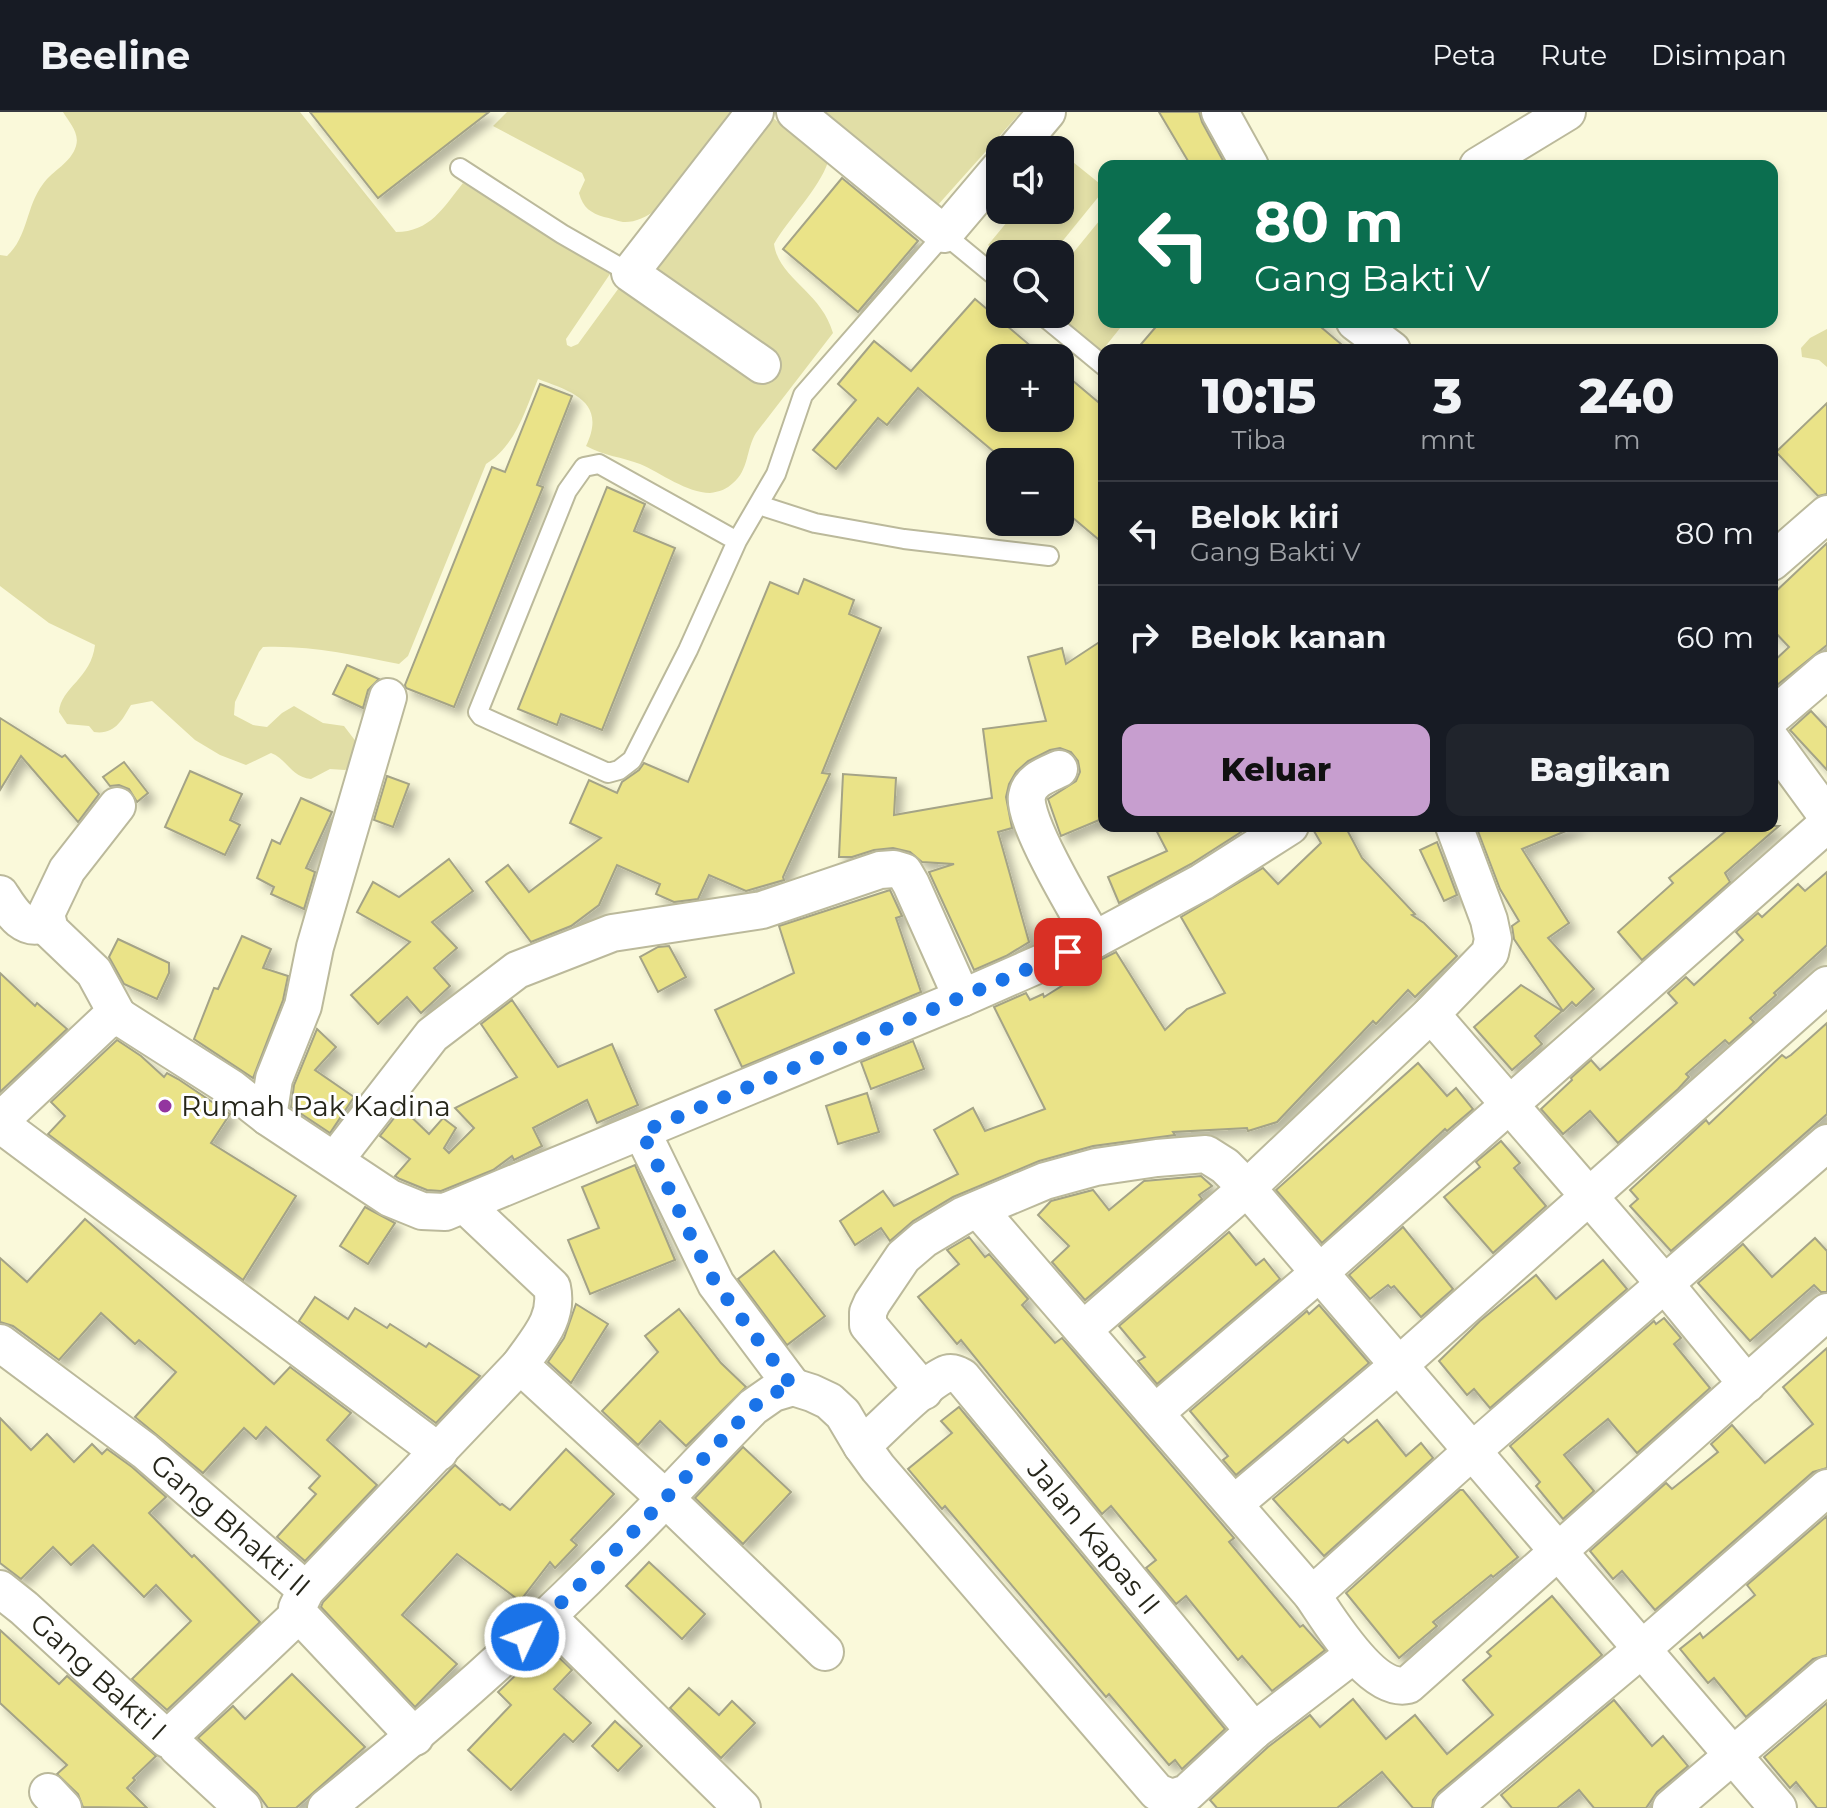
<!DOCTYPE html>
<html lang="id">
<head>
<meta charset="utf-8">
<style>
  :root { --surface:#171b24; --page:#20242c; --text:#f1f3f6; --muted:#9ea1a6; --line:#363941; --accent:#c79ecf }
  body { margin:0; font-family:Montserrat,sans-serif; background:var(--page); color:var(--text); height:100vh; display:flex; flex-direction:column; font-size:30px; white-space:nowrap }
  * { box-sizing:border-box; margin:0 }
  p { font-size:26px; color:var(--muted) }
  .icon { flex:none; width:44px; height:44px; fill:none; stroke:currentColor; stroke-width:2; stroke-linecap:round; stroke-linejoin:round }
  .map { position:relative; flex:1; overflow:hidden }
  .panel { position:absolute; left:1098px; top:232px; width:680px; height:488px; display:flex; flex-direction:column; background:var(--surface); border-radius:16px; box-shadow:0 4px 12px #0003 }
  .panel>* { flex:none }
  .hud { position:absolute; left:1098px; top:48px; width:680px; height:168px; border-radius:16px; box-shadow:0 4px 12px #0003; background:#0b6e4f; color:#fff; overflow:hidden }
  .buttons { position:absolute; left:986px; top:24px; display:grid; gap:16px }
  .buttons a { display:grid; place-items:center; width:88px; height:88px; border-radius:16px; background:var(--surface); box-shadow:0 4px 12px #0003; font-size:40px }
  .pin { position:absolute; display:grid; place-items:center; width:68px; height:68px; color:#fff; margin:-34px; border-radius:16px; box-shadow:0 4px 12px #0006 }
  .me { position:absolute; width:88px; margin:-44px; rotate:47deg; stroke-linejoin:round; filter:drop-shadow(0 0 6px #0008) }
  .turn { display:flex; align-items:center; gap:28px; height:168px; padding:0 24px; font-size:36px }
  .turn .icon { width:104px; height:104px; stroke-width:2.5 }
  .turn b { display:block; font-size:56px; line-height:68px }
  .eta { display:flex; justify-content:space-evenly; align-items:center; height:136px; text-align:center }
  .eta b { font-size:48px; font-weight:800; line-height:56px }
  .primary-button { display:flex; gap:16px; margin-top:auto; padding:16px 24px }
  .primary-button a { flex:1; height:92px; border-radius:16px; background:var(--accent); color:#111; font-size:32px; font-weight:800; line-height:92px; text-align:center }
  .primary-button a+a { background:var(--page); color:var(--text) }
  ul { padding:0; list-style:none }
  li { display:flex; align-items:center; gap:24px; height:104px; padding:0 24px; border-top:2px solid var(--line) }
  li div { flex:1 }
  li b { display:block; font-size:30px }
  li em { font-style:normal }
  header { display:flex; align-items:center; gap:48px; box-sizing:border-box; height:112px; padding:0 40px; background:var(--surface); border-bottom:2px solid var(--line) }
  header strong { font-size:38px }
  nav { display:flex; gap:44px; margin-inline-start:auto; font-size:28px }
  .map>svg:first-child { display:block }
  .green { fill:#e1dea6 }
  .building { fill:#eae388; stroke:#a4a386; stroke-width:2; filter:url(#shadow) }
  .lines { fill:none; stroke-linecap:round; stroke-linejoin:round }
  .lane-casing { stroke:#bbb99b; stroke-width:22 }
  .street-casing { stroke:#bbb99b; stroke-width:40 }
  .lane { stroke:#fff; stroke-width:18 }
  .street { stroke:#fff; stroke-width:36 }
  .route { stroke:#1a73e8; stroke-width:14; stroke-dasharray:0 25.2 }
  .poi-dot { fill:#93359f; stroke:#fff; stroke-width:3 }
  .labels { text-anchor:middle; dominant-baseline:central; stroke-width:6; stroke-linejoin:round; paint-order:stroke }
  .poi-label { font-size:28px; fill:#26261a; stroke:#fff; text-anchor:start }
  .street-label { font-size:28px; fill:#26261a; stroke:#fff }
</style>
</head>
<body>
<header>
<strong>Beeline</strong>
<nav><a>Peta</a><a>Rute</a><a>Disimpan</a></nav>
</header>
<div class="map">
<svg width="1827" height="1696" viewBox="0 0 1827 1696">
  <defs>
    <filter id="shadow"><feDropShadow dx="7" dy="7" stdDeviation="4" flood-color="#0004"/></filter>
  </defs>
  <rect width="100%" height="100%" fill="#faf9da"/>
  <g class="green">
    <path d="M63,0h237l96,120c34,0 47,-24 67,-49l147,91 -44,65 1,6 4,2 7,-3 43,-59 24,-13 115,-153 13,-1 55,44c-9,27 -39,56 -54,82 5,35 47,47 59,89l-77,100c-10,16 -7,37 -23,50 -6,6 -14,9 -23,10 -23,0 -49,-20 -70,-29 -18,-7 -36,-8 -54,-18 21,-44 -13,-54 -48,-67 -13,32 -22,66 -52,85l-78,192 -9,8c-45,-9 -90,-19 -136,-17l-4,5 -24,50 -1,13 19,10 14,2 15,-14 12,-7 29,17 21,3 13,17 -6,24 -6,3 -15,-1 -19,10c-20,-2 -24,-20 -40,-26l-25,12 -26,-10 -25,-15 -43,-39 -21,4c-9,15 -16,30 -37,27l-5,-6 -22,-2 -8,-12c2,-25 32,-33 36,-67l-46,-22 -49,-37v-331l7,1c21,-19 19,-50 36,-72 10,-14 28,-21 33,-38 4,-13 -7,-24 -13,-34z"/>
    <path d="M507,0h227c-22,31 -68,113 -111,110 -6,-1 -13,-4 -19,-5 -13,-4 -21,-9 -25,-24l6,-13 -3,-7 -89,-47z"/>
    <polygon points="815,0 1021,0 937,94"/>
    <polygon points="1063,42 1104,75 1104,78 1052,142 1000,143 988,133 1017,98 1060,98 1060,46"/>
    <polygon points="1104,103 1104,210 1125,210 1100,241 1053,202 1060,202 1060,157"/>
    <polygon points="1827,217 1827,255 1819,248 1802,245 1801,236 1810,226"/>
  </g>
  <g class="building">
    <polygon points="310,0 489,0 378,86"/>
    <polygon points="1159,0 1199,0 1202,10 1226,54 1191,54"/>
    <polygon points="842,66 918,129 858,200 783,137"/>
    <polygon points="975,187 1045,246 1000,246 1000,306 1060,306 1060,258 1104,295 1104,432 1060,395 1060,350 1006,350 918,276 887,313 878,306 836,357 813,338 856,288 838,272 874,229 911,259"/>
    <polygon points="1160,210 1315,210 1348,238 1136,238"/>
    <polygon points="540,272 572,284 537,373 543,375 454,595 406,576 405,573 492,355 505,360"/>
    <polygon points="1827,291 1827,382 1818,384 1776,340"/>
    <polygon points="607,375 645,392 634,419 675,436 602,618 561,602 557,613 518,597"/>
    <polygon points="1827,431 1827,533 1772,577 1772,551 1789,535 1772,517 1772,483"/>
    <polygon points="804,467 854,488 849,502 881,516 822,661 830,662 783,765 784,768 746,779 709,763 698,787 674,790 656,782 660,772 617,753 599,793 571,814 531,830 486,770 508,753 529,780 601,726 570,711 589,668 617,681 622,670 639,658 644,651 688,670 770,470 798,482"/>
    <polygon points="1104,527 1104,706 1061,724 1048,687 1076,669 1080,660 1078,649 1071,640 1060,636 1050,638 1028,649 1016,660 1009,672 1006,685 1012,716 998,720 1029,830 1006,844 974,858 929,760 954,752 922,750 910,740 893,736 874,738 852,745 839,745 843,662 896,666 894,703 992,686 983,617 1046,609 1028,545 1062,536 1066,552"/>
    <polygon points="347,553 379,567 368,578 363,596 333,582"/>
    <polygon points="1811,599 1827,616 1827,658 1790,618"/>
    <polygon points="0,606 62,645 65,643 99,682 78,710 21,644 0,678"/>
    <polygon points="124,650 148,681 137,690 129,677 119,673 110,674 103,665"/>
    <polygon points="190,659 242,682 230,708 240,713 225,743 165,715"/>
    <polygon points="387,664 409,672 393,715 374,708"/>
    <polygon points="301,686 332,700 306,756 315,760 304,797 271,782 274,775 257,766 272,728 280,732"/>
    <polygon points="1154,714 1237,714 1241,720 1191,752 1119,791 1108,765 1167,739"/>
    <polygon points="1311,714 1345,714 1362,746 1415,802 1412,803 1424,811 1457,844 1415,885 1408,878 1376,912 1373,909 1277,1010 1248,1019 1247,1016 1173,1020 1175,1023 1093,1034 1039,1049 953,1085 913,1109 890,1129 881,1116 855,1133 840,1109 883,1079 894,1094 958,1062 934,1018 973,996 985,1019 1045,997 994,895 1026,881 1030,888 1043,882 1044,885 1092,855 1090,853 1116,840 1165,918 1187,897 1225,881 1181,805 1263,756 1278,772 1321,731"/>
    <polygon points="1476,714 1578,714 1522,737 1569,811 1548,826 1594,877 1576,894 1572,890 1563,899 1514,827 1512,814 1519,809 1500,777"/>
    <polygon points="1732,714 1779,714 1725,761 1730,770 1642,848 1618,820 1673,771 1669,766"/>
    <polygon points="1437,730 1457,783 1444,789 1420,738"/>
    <polygon points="449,747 473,779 432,810 457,836 434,856 450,874 421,901 407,885 378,912 351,883 410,830 357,800 373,770 399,785"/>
    <polygon points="1827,760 1827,833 1774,881 1776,883 1750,906 1754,910 1729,932 1725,928 1686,962 1689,965 1678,977 1618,1031 1590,999 1563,1022 1541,997 1572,968 1571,966 1591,948 1600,958 1677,891 1668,881 1686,865 1694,873 1743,828 1736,820 1758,801 1762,805 1798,772 1805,779"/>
    <polygon points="890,778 902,804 896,806 921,880 742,955 715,898 794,861 779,814"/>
    <polygon points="242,824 271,837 263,856 288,864 283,888 253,966 194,927 214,876 218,877"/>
    <polygon points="118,827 169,851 169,861 157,887 124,872 109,845"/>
    <polygon points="669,834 686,865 658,880 640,845 658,835"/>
    <polygon points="0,861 35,894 37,891 67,917 0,980"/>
    <polygon points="1521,873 1562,899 1535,924 1542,932 1512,958 1474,915"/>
    <polygon points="512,888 558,955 612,932 638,993 597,1011 587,988 533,1016 542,1034 514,1048 512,1044 493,1058 441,1079 427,1078 400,1067 395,1064 410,1047 380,1024 402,996 429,1022 443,1006 456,1016 444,1036 449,1041 474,1016 455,996 517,965 481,912"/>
    <polygon points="1827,911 1827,1002 1671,1139 1630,1094 1638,1087 1630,1078 1706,1008 1709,1012 1782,943 1786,946 1791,943"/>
    <polygon points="317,917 336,935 315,958 354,985 330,1021 291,995 294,973"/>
    <polygon points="117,928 141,944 164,965 167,961 178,967 230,1002 211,1031 296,1084 243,1168 48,1022 65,1004 51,990"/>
    <polygon points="913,929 924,957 871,977 861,950"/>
    <polygon points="1418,951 1447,984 1456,976 1473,997 1447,1019 1445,1017 1322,1131 1276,1078"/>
    <polygon points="867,981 879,1020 838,1032 826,994"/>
    <polygon points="1501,1029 1520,1051 1514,1056 1546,1094 1493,1141 1444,1085 1480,1055 1476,1050"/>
    <polygon points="635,1053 675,1148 590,1182 568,1128 599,1116 582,1075"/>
    <polygon points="1201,1064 1212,1074 1199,1083 1202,1087 1085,1188 1052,1150 1069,1134 1038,1103 1051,1089 1093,1078 1109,1098 1144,1069"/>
    <polygon points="365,1095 395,1111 368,1152 340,1134"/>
    <polygon points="85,1107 274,1272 290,1255 351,1301 327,1328 377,1373 305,1449 277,1425 316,1382 309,1376 320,1364 266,1315 256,1327 244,1316 203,1361 135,1305 176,1260 139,1228 135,1232 101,1201 59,1248 13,1214 0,1210 0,1146 27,1170"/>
    <polygon points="1403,1115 1453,1177 1421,1205 1394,1174 1391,1176 1388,1173 1370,1187 1349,1163"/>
    <polygon points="1229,1120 1256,1153 1264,1147 1280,1167 1157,1272 1138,1249 1145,1245 1119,1214"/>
    <polygon points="969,1125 985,1145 989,1142 1028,1187 1022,1193 1055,1231 1062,1226 1234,1426 1229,1430 1300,1515 1303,1513 1325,1538 1272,1579 1242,1544 1238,1548 1186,1484 1176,1492 1146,1456 1156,1448 1111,1394 1102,1402 961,1228 957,1232 918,1185 959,1152 947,1138"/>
    <polygon points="1815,1126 1827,1139 1827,1180 1821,1180 1814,1173 1750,1229 1698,1171 1743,1132 1772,1165"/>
    <polygon points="774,1139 825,1204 787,1233 738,1167"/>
    <polygon points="1603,1148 1627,1177 1490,1296 1474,1277 1467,1283 1439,1249 1480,1209 1536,1163 1556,1187"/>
    <polygon points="315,1185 348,1207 355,1196 387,1216 390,1212 426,1235 429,1231 480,1264 436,1311 299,1209"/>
    <polygon points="576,1192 608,1212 571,1271 548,1250 564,1226"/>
    <polygon points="1319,1193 1369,1251 1236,1363 1223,1348 1228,1344 1190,1299 1307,1199 1309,1202"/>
    <polygon points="679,1197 721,1251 746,1275 686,1334 660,1309 638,1333 602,1299 658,1240 645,1224"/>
    <polygon points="1664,1206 1681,1226 1674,1232 1710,1276 1637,1341 1608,1307 1564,1343 1594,1379 1563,1407 1536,1374 1540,1370 1510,1334 1654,1209 1656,1212"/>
    <polygon points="1827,1236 1827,1356 1813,1360 1655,1498 1622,1459 1613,1467 1590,1439 1666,1371 1672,1377 1718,1340 1711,1332 1732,1313 1765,1351 1813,1312 1783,1275"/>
    <polygon points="959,1295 1225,1617 1182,1657 1175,1648 1169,1653 1109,1582 1106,1585 945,1394 942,1397 908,1357 952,1321 941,1309"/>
    <polygon points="0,1306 31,1338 47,1322 74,1350 92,1332 102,1342 107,1337 132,1355 166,1385 149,1401 192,1445 194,1443 260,1510 167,1598 132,1567 191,1509 156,1473 144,1485 93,1433 71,1453 53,1435 21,1467 0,1451"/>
    <polygon points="1377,1308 1406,1344 1421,1331 1433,1346 1324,1444 1273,1387 1344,1327 1348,1331"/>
    <polygon points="743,1335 791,1380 743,1432 695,1386"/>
    <polygon points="566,1337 614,1382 571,1428 577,1433 555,1456 550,1450 520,1489 457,1442 402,1503 457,1552 415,1595 321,1495 323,1490 455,1353 500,1393 502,1392 510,1398"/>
    <polygon points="1460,1378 1463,1378 1518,1445 1493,1465 1491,1463 1433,1510 1437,1514 1399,1546 1346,1481"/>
    <polygon points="1827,1404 1827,1543 1813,1547 1746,1605 1714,1566 1708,1571 1680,1537 1700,1521 1703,1526 1755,1483 1747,1473"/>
    <polygon points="649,1450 705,1502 682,1527 626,1474"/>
    <polygon points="1552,1484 1602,1543 1439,1680 1433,1688 1432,1696 1413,1696 1382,1660 1337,1696 1217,1696 1210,1688 1268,1635 1310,1603 1320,1615 1353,1587 1386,1627 1415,1603 1447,1642 1493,1603 1463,1568 1491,1544 1487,1540"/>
    <polygon points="0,1518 59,1572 67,1564 156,1644 133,1666 135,1668 127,1676 147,1696 83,1695 78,1682 57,1662 67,1653 0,1591"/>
    <polygon points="544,1536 549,1536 572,1558 554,1577 591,1611 573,1630 564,1622 511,1678 468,1638 511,1593 498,1580"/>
    <polygon points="292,1562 365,1635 296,1696 268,1696 257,1681 198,1626 233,1594 245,1607"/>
    <polygon points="689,1576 719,1603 732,1589 755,1611 721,1646 670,1596"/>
    <polygon points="1614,1588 1652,1634 1663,1624 1688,1654 1657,1680 1646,1696 1594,1696 1579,1678 1557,1696 1512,1696 1501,1683"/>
    <polygon points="1827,1591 1827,1696 1817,1696 1796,1670 1790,1676 1764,1645"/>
    <polygon points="615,1609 642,1634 618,1659 592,1634"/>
  </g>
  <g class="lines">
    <g class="lane-casing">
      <g id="lane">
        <polyline points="460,56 562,122 630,161"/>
        <polyline points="1041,202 1104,254"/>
        <polyline points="759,393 815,411 904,427 1049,444"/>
        <polyline points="737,429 599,352 584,355 567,379 480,595 478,600 481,604 608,661 619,658 632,648 688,538 737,429 776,362 803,283 944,122 1000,168"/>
      </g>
    </g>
    <g class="street-casing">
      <g id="street">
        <polyline points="755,0 630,161 762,253"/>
        <polyline points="795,0 944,122 1000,56"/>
        <polyline points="1220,0 1250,54"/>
        <polyline points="1015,38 1047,0"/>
        <polyline points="1478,54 1567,0"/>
        <polyline points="1355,210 1392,238"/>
        <polyline points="1772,450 1827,402"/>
        <polyline points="1772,605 1827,558"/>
        <polyline points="1772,629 1827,704"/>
        <path d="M1059,657c-13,6 -29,11 -32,27 -5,24 53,120 67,144"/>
        <polyline points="117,694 67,758 46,802 50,818 94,860 118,904"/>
        <path d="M0,782c11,17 23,39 46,29"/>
        <polyline points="1431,902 1664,1171 1747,1272"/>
        <polyline points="268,1005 274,967 303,894 315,835 388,585"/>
        <polyline points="0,1009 105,910 118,904 231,976 268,1005 390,1086 422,1099 445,1100 962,886 1094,828 1202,770 1290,714"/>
        <polyline points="0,1012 439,1340"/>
        <polyline points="642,1020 716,1172 793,1275"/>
        <polyline points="335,1048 432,923 517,858 612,821 762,798 880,758 894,757 904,760 911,772 962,886"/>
        <path d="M465,1093l87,82c7,32 -15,53 -32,78l145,133 160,154"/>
        <path d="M979,1098l333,385c18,26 60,98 96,90l419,-373"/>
        <polyline points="1083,1218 1247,1076 1431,902 1490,841 1493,827 1489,808 1454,714"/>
        <path id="s1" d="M0,1231l145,108 161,139"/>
        <polyline points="924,1279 868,1213 868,1200 872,1191 903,1145 924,1127 964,1103 1045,1069 1096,1055 1157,1046 1206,1042 1225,1054 1247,1076 1778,1696"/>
        <polyline points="1155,1301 1319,1161 1827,712"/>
        <polyline points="862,1334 878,1356 1157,1680 1172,1686 1187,1681 1254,1619 1353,1543"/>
        <polyline points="1234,1392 1399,1253 1827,873"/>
        <path id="s2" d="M0,1477l24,19 143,131 132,-125"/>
        <polyline points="1312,1483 1472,1339 1827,1031"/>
        <polyline points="547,1504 742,1696"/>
        <polyline points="415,1625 299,1502 297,1496 306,1478 520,1253"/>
        <polyline points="177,1635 243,1696"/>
        <polyline points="48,1680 63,1696"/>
        <path id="s3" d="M326,1696c100,-80 197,-165 287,-256 48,-47 93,-97 140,-145l20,-14 20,-6 19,6 17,8 14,13 19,32c20,-18 61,-61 82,-71 7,-4 12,-1 18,2l292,354"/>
        <polyline points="1452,1696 1642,1537 1827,1376"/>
        <polyline points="1671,1696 1827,1563"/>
      </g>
    </g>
    <use href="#lane" class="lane"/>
    <use href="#street" class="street"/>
  </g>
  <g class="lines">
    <polyline class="route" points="525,1525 613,1441 753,1295 773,1281 793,1275 716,1172 696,1135 642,1020 1068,840"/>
  </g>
  <circle class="poi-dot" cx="165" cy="994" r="8"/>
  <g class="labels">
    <g class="poi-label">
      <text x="181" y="994">Rumah Pak Kadina</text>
    </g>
    <g class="street-label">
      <text stroke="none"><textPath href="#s1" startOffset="294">Gang Bhakti II</textPath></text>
      <text stroke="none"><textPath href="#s3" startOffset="1062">Jalan Kapas II</textPath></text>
      <text stroke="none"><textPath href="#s2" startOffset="132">Gang Bakti I</textPath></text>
    </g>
  </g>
</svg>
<div class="buttons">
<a><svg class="icon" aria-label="sound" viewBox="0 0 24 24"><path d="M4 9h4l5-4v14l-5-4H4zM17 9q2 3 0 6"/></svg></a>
<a><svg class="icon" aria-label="search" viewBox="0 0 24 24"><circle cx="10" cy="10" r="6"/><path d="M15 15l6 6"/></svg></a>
<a>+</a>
<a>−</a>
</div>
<div class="pin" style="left:1068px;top:840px;background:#d93025"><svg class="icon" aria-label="arrive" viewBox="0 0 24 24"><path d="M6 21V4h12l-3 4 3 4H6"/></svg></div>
<svg class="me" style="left:525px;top:1525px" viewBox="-20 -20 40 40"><circle r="17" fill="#1a73e8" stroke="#fff" stroke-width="3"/><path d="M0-11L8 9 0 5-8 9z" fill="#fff"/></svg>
<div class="hud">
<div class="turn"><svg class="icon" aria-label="left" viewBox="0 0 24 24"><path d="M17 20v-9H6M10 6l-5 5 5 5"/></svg><div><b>80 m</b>Gang Bakti V</div></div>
</div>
<section class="panel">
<div class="eta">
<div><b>10:15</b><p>Tiba</p></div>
<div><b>3</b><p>mnt</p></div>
<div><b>240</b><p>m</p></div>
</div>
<ul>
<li><svg class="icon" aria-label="left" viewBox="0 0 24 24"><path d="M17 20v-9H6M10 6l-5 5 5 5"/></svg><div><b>Belok kiri</b><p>Gang Bakti V</p></div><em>80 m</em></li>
<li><svg class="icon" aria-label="right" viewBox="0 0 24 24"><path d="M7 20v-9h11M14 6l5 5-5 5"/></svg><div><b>Belok kanan</b></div><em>60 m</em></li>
</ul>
<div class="primary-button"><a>Keluar</a><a>Bagikan</a></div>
</section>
</div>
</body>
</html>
